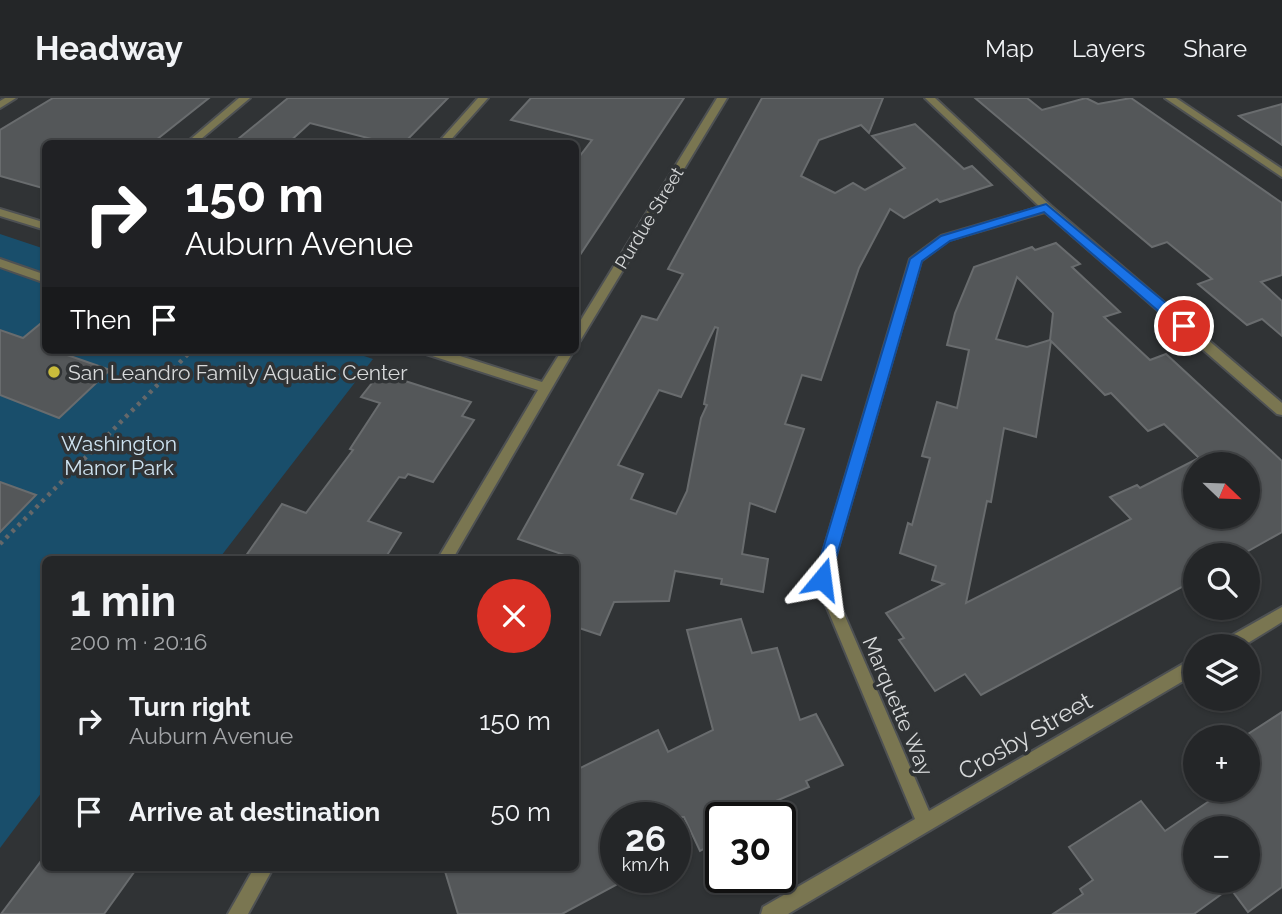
<!DOCTYPE html>
<html lang="en">
<head>
<meta charset="utf-8">
<style>
  :root { --surface:#242628; --page:#2c2e30; --text:#f1f3f6; --muted:#a3a5a8; --line:#414345 }
  body { margin:0; font-family:Raleway,sans-serif; background:var(--page); color:var(--text); height:100vh; display:flex; flex-direction:column; font-size:26px; white-space:nowrap }
  * { box-sizing:border-box; margin:0 }
  p { font-size:23px; color:var(--muted) }
  .icon { flex:none; width:38px; height:38px; fill:none; stroke:currentColor; stroke-width:2; stroke-linecap:round; stroke-linejoin:round }
  .map { position:relative; flex:1; overflow:hidden }
  .details { position:absolute; left:42px; top:458px; width:537px; height:315px; display:flex; flex-direction:column; background:var(--surface); border-radius:10px; box-shadow:0 2px 5px #0004,0 0 0 2px var(--line) }
  .details>* { flex:none }
  .top-card { position:absolute; left:42px; top:42px; width:537px; height:214px; border-radius:10px; box-shadow:0 2px 5px #0004,0 0 0 2px var(--line); background:#202124; color:#fff; overflow:hidden }
  .needle { width:46px; rotate:113deg }
  .tools { position:absolute; left:1183px; top:354px; display:grid; gap:14px }
  .tools a { display:grid; place-items:center; width:77px; height:77px; border-radius:50%; background:var(--surface); box-shadow:0 2px 5px #0004,0 0 0 2px var(--line); font-size:35px }
  .speed { position:absolute; left:600px; top:704px; display:flex; gap:14px; font-size:35px; font-weight:700; text-align:center }
  .speed>* { display:grid; place-content:center; width:91px; height:91px; border-radius:50%; background:var(--surface); box-shadow:0 2px 5px #0004,0 0 0 2px var(--line); line-height:1 }
  .speed small { font-size:18px; font-weight:400 }
  .speed .limit { border:4px solid #111; border-radius:10px; background:#fff; color:#111 }
  .pin { position:absolute; display:grid; place-items:center; width:60px; height:60px; color:#fff; margin:-30px; border:4px solid #fff; border-radius:50%; box-shadow:0 2px 7px #0007 }
  .me { position:absolute; width:77px; margin:-38px; rotate:16deg; stroke-linejoin:round; filter:drop-shadow(0 0 5px #0008) }
  .turn { display:flex; align-items:center; gap:24px; height:147px; padding:0 28px; font-size:32px }
  .turn .icon { width:91px; height:91px; stroke-width:2.5 }
  .turn b { display:block; font-size:49px; line-height:60px }
  .then { display:flex; align-items:center; height:66px; padding:0 28px; background:#0003; gap:14px; font-size:26px }
  .round { display:grid; place-items:center; flex:none; width:74px; height:74px; border-radius:37px; background:var(--page) }
  .summary { display:flex; align-items:center; justify-content:space-between; height:119px; padding:0 28px }
  h1 { font-size:42px; font-weight:700; line-height:52px }
  ul { padding:0; list-style:none }
  li { display:flex; align-items:center; gap:21px; height:91px; padding:0 28px }
  li div { flex:1 }
  li b { display:block; font-size:26px }
  li em { font-style:normal }
  header { display:flex; align-items:center; gap:42px; box-sizing:border-box; height:98px; padding:0 35px; background:var(--surface); border-bottom:2px solid var(--line) }
  header strong { font-size:33px }
  nav { display:flex; gap:38px; margin-inline-start:auto; font-size:24px }
  .map>svg:first-child { display:block }
  .green { fill:#194e6b }
  .building { fill:#545759; stroke:#696c6e; stroke-width:2; fill-rule:evenodd }
  .lines { fill:none; stroke-linecap:round; stroke-linejoin:round }
  .lane-casing { stroke:#4e5153; stroke-width:4 }
  .street-casing { stroke:#4e5153; stroke-width:4 }
  .path { stroke:#65686a; stroke-width:4.5; stroke-dasharray:3.5 5; stroke-linecap:butt }
  .lane { fill:#7a7651; fill-rule:evenodd }
  .street { fill:#7a7651; fill-rule:evenodd }
  .route { fill:#1a73e8; stroke:#114b97; stroke-width:2 }
  .poi-dot { fill:#c9bb3b; stroke:#303335; stroke-width:2.5 }
  .labels { text-anchor:middle; dominant-baseline:central; stroke-width:7; stroke-linejoin:round; paint-order:stroke }
  .far-street-label { font-size:18px; fill:#d7d9da; stroke:#303335 }
  .poi-label { font-size:21px; fill:#d7d9da; stroke:#303335; text-anchor:start }
  .park-label { font-size:21px; fill:#cee3f1; stroke:#303335 }
  .street-label { font-size:21px; fill:#d7d9da; stroke:#303335 }
  .near-street-label { font-size:24px; fill:#d7d9da; stroke:#303335 }
</style>
</head>
<body>
<header>
<strong>Headway</strong>
<nav><a>Map</a><a>Layers</a><a>Share</a></nav>
</header>
<div class="map">
<svg width="1282" height="816" viewBox="0 0 1282 816">
  <rect width="100%" height="100%" fill="#303335"/>
  <polygon class="green" points="0,136 45,151 46,252 346,252 373,261 218,462 46,462 45,690 0,750"/>
  <g class="building">
    <polygon points="53,0 209,0 151,46 46,46 46,91 0,78 0,32"/>
    <polygon points="288,0 448,0 403,46 391,46 310,25 287,46 232,46"/>
    <polygon points="531,0 684,0 576,163 576,63 592,42 511,22"/>
    <path d="M762,0h121l-14,35 -8,-8 -42,15 -18,36 34,17 18,-10 12,7 40,-22 -33,-32 43,-12 49,45 8,-3 20,19 -52,17 -3,-3 -33,19 -14,-9 -31,59 -38,112 -19,-5 -17,49 19,5 -29,83 -25,-9 -8,51 26,5 -5,33 -42,-8 1,-5 -47,-8 -6,30 -55,1 -14,33 -24,-8v-68l-58,-20 124,-223 15,4 26,-46 -15,-5zM715,229l3,1 -14,76 3,1 -6,13 -14,73 -11,23 -45,-15 12,-25 -25,-9 41,-75 22,7z"/>
    <polygon points="975,0 1027,0 1042,12 1086,0 1098,6 1131,0 1282,105 1282,177 1261,184 1282,203 1282,238 1262,221 1247,227 1198,186 1212,181 1167,144 1152,149"/>
    <polygon points="1282,6 1282,47 1239,18"/>
    <path d="M1056,145l24,21 -8,3 48,45 -16,5 46,43 16,-6 116,107v71l-41,23h-46v25l-214,115 -16,-21 -30,17 -36,-51 5,-2 -18,-25 58,-29 -12,-4 4,-14 -36,-13 8,-30 4,2 18,-67 -8,-2 15,-54 20,6 12,-58 -22,-5 8,-32 19,-46 58,-20 3,3zM1017,179l36,36 -3,27 -23,7 -31,-8zM1051,243l54,54 6,-2 37,38 16,-7 35,34 -59,30 -3,-3 -27,12 21,22 -165,84 21,-102 4,1 13,-74 32,9zM1195,366h53v52h-53z"/>
    <polygon points="46,221 46,252 53,252 110,272 59,320 0,297 0,232 23,240"/>
    <polygon points="380,275 471,304 462,318 474,322 433,384 408,376 405,380 399,379 368,423 401,435 384,462 243,462 282,406 306,415 353,352 350,351 380,305 361,299"/>
    <polygon points="0,384 36,397 0,434"/>
    <polygon points="741,521 752,555 777,550 800,622 816,616 843,667 806,683 809,689 738,719 721,719 721,742 700,753 684,719 616,719 616,787 562,816 458,816 444,770 576,770 576,672 658,632 668,654 713,632 687,532"/>
    <path d="M1282,614v175l-34,25 -18,-24 -36,26h-141l30,-20 -3,-5 13,-9 -24,-33 72,-46 24,30 62,-42h21v-55zM1195,730h53v52h-53z"/>
    <polygon points="41,763 46,765 46,770 137,770 104,816 1,816"/>
  </g>
  <g class="lines">
    <g class="lane-casing">
      <polygon id="lane" points="0,161 46,177 46,185 0,169"/>
    </g>
    <g class="street-casing">
      <g id="street">
        <polygon points="5,0 16,0 0,10 0,3"/>
        <polygon points="239,0 250,0 195,46 185,46"/>
        <polygon points="478,0 488,0 447,46 437,46"/>
        <polygon points="717,0 727,0 580,243 576,244 576,230"/>
        <polygon points="925,0 935,0 1051,108 1282,305 1282,317 1277,316 1045,114 949,142 921,163 829,481 929,713 1195,559 1195,576 788,816 761,816 763,809 915,721 815,481 910,161 941,138 1040,109"/>
        <polygon points="1165,0 1176,0 1282,71 1282,79"/>
        <polygon points="0,111 46,125 46,132 0,118"/>
        <polygon points="421,252 441,252 542,284 562,252 574,252 452,462 437,462 538,292 423,255"/>
        <polygon points="1282,509 1282,524 1243,548 1220,548 1222,543"/>
        <polygon points="254,770 273,770 248,816 228,816"/>
      </g>
    </g>
    <polyline class="path" points="0,446 192,252"/>
    <use href="#lane" class="lane"/>
    <use href="#street" class="street"/>
  </g>
  <polygon class="route" points="1046,106 1189,224 1189,231 1179,231 1044,114 950,143 922,163 830,481 828,486 822,488 816,486 814,481 910,161 941,138"/>
  <circle class="poi-dot" cx="54" cy="274" r="7"/>
  <g class="labels">
    <g class="far-street-label">
      <text transform="translate(649 120) rotate(-59)">Purdue Street</text>
    </g>
    <g class="poi-label">
      <text x="68" y="274">San Leandro Family Aquatic Center</text>
    </g>
    <g class="park-label">
      <text x="119" y="345">Washington<tspan x="119" dy="24">Manor Park</tspan></text>
    </g>
    <g class="street-label">
      <text transform="translate(898 608) rotate(67)">Marquette Way</text>
    </g>
    <g class="near-street-label">
      <text transform="translate(1025 638) rotate(-30)">Crosby Street</text>
    </g>
  </g>
</svg>
<div class="tools">
<a><svg class="needle" viewBox="-14 -14 28 28"><path d="M0-13l5 13h-10z" fill="#e53935"/><path d="M0 13l5-13h-10z" fill="#a3a5a8"/></svg></a>
<a><svg class="icon" aria-label="search" viewBox="0 0 24 24"><circle cx="10" cy="10" r="6"/><path d="M15 15l6 6"/></svg></a>
<a><svg class="icon" aria-label="layers" viewBox="0 0 24 24"><path d="M12 4l9 5-9 5-9-5zM3 14l9 5 9-5"/></svg></a>
<a>+</a>
<a>−</a>
</div>
<div class="speed"><div>26<small>km/h</small></div><div class="limit">30</div></div>
<div class="pin" style="left:1184px;top:228px;background:#d93025"><svg class="icon" aria-label="arrive" viewBox="0 0 24 24"><path d="M6 21V4h12l-3 4 3 4H6"/></svg></div>
<svg class="me" style="left:822px;top:481px" viewBox="-20 -20 40 40"><path d="M0-17L14 15 0 8-14 15z" fill="#1a73e8" stroke="#fff" stroke-width="4"/></svg>
<div class="top-card">
<div class="turn"><svg class="icon" aria-label="right" viewBox="0 0 24 24"><path d="M7 20v-9h11M14 6l5 5-5 5"/></svg><div><b>150 m</b>Auburn Avenue</div></div>
<div class="then">Then<svg class="icon" aria-label="arrive" viewBox="0 0 24 24"><path d="M6 21V4h12l-3 4 3 4H6"/></svg></div>
</div>
<section class="details">
<div class="summary"><div><h1>1 min</h1><p>200 m · 20:16</p></div><a class="round" style="background:#d93025;color:#fff"><svg class="icon" aria-label="close" viewBox="0 0 24 24"><path d="M6 6l12 12M18 6L6 18"/></svg></a></div>
<ul>
<li><svg class="icon" aria-label="right" viewBox="0 0 24 24"><path d="M7 20v-9h11M14 6l5 5-5 5"/></svg><div><b>Turn right</b><p>Auburn Avenue</p></div><em>150 m</em></li>
<li><svg class="icon" aria-label="arrive" viewBox="0 0 24 24"><path d="M6 21V4h12l-3 4 3 4H6"/></svg><div><b>Arrive at destination</b></div><em>50 m</em></li>
</ul>
</section>
</div>
</body>
</html>
